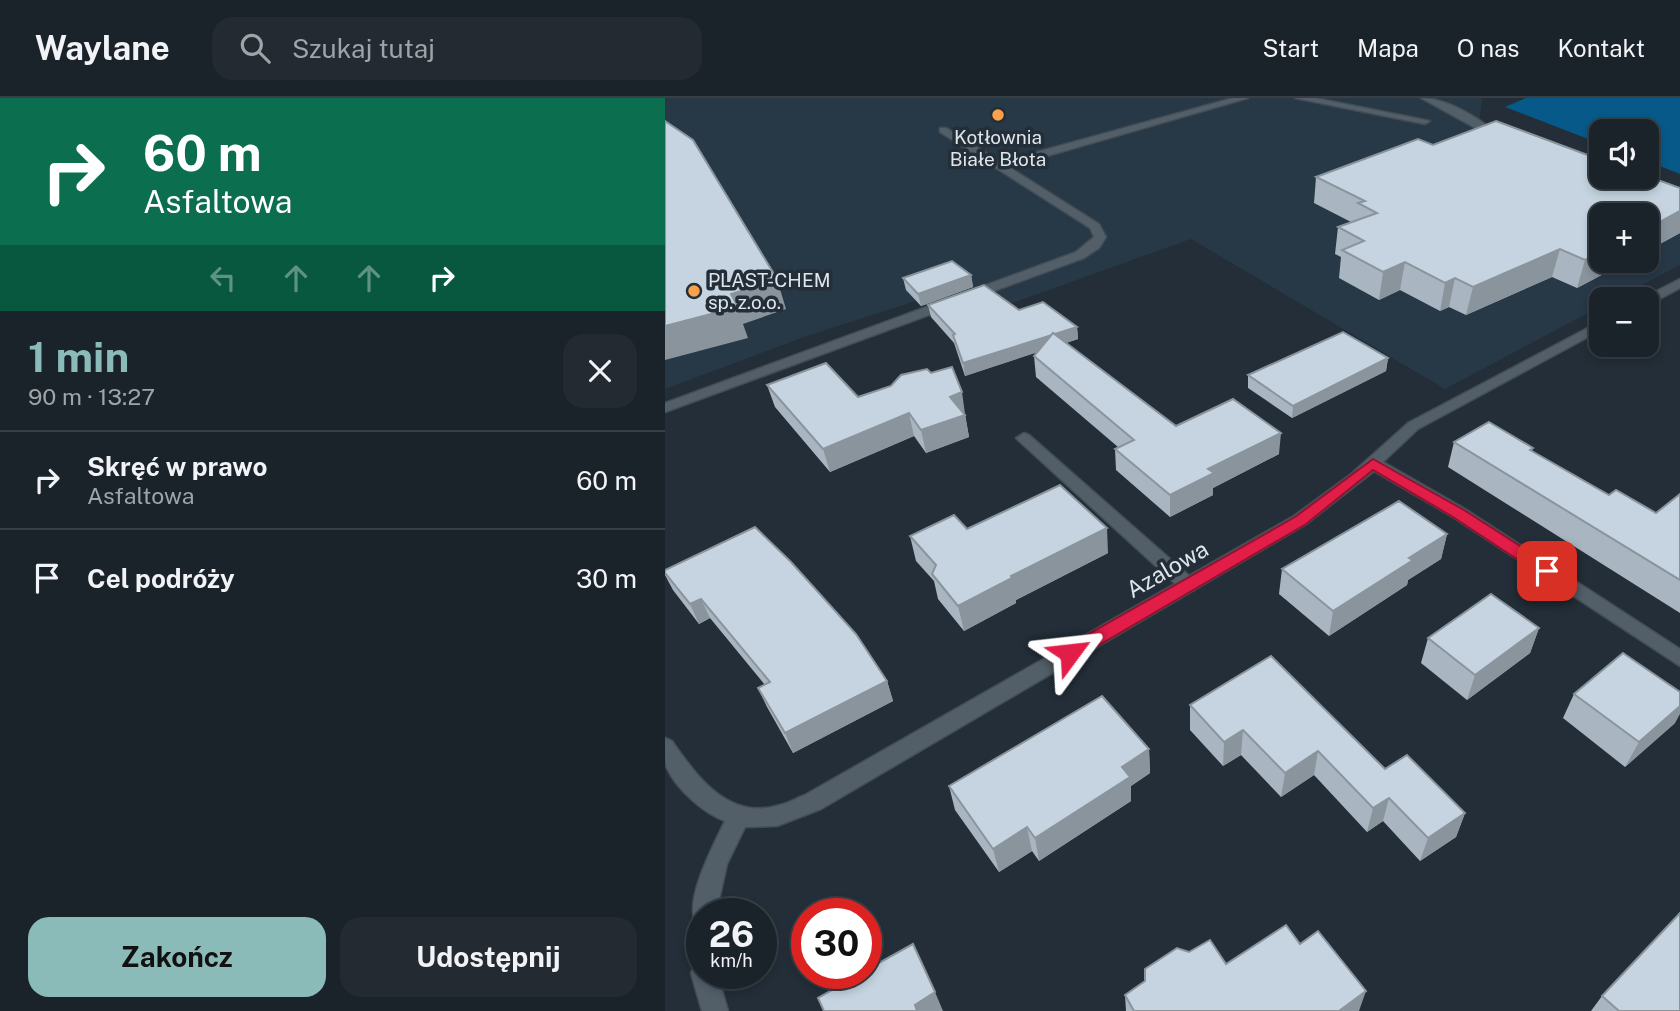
<!DOCTYPE html>
<html lang="pl">
<head>
<meta charset="utf-8">
<style>
  :root { --surface:#1a222a; --page:#232a32; --text:#f1f3f6; --muted:#9fa4a8; --line:#383f47; --accent:#8bbbb9 }
  body { margin:0; font-family:"Public Sans",sans-serif; background:var(--page); color:var(--text); height:100vh; display:flex; flex-direction:column; font-size:26px; white-space:nowrap }
  * { box-sizing:border-box; margin:0 }
  p { font-size:23px; color:var(--muted) }
  .icon { flex:none; width:38px; height:38px; fill:none; stroke:currentColor; stroke-width:2; stroke-linecap:round; stroke-linejoin:round }
  .map { position:relative; flex:1; overflow:hidden }
  .panel { display:flex; flex-direction:column; background:var(--surface); width:665px }
  .panel>* { flex:none }
  .banner { background:#0b6e4f; color:#fff; overflow:hidden }
  .tools { position:absolute; left:924px; top:21px; display:grid; gap:14px }
  .tools a { display:grid; place-items:center; width:70px; height:70px; border-radius:14px; background:var(--surface); box-shadow:0 4px 10px #0003,0 0 0 2px var(--line); font-size:35px }
  .speed { position:absolute; left:21px; top:800px; display:flex; gap:14px; font-size:35px; font-weight:700; text-align:center }
  .speed>* { display:grid; place-content:center; width:91px; height:91px; border-radius:50%; background:var(--surface); box-shadow:0 4px 10px #0003,0 0 0 2px var(--line); line-height:1 }
  .speed small { font-size:18px; font-weight:400 }
  .speed .limit { border:10px solid #d22; background:#fff; color:#111 }
  .pin { position:absolute; display:grid; place-items:center; width:60px; height:60px; color:#fff; margin:-30px; border-radius:14px; box-shadow:0 4px 10px #0006 }
  .me { position:absolute; width:77px; margin:-38px; rotate:60deg; stroke-linejoin:round; filter:drop-shadow(0 0 5px #0008) }
  .turn { display:flex; align-items:center; gap:24px; height:147px; padding:0 28px; font-size:32px }
  .turn .icon { width:91px; height:91px; stroke-width:2.5 }
  .turn b { display:block; font-size:49px; line-height:60px }
  .lanes { display:flex; align-items:center; height:66px; padding:0 28px; background:#0003; justify-content:center; gap:35px; direction:ltr }
  .lanes .off { opacity:.35 }
  .round { display:grid; place-items:center; flex:none; width:74px; height:74px; border-radius:21px; background:var(--page) }
  .summary { display:flex; align-items:center; justify-content:space-between; height:119px; padding:0 28px }
  h1 { font-size:42px; font-weight:700; line-height:52px; color:var(--accent) }
  .primary-button { display:flex; gap:14px; margin-top:auto; padding:14px 28px }
  .primary-button a { flex:1; height:80px; border-radius:21px; background:var(--accent); color:#111; font-size:28px; font-weight:700; line-height:80px; text-align:center }
  .primary-button a+a { background:var(--page); color:var(--text) }
  ul { padding:0; list-style:none }
  li { display:flex; align-items:center; gap:21px; height:98px; padding:0 28px; border-top:2px solid var(--line) }
  li div { flex:1 }
  li b { display:block; font-size:26px }
  li em { font-style:normal }
  header { display:flex; align-items:center; gap:42px; box-sizing:border-box; height:98px; padding:0 35px; background:var(--surface); border-bottom:2px solid var(--line) }
  header strong { font-size:33px }
  nav { display:flex; gap:38px; margin-inline-start:auto; font-size:24px }
  .search { width:490px; height:63px; background:var(--page); display:flex; align-items:center; gap:18px; box-sizing:border-box; padding:0 24px; border-radius:21px; color:var(--muted); font-size:26px }
  main { display:flex; flex:1; min-height:0 }
  .map>svg:first-child { display:block }
  .built { fill:#273846; fill-rule:evenodd }
  .forest { fill:#065988 }
  .lines { fill:none; stroke-linecap:round; stroke-linejoin:round }
  .lane-casing { stroke:#434c54; stroke-width:3 }
  .street-casing { stroke:#434c54; stroke-width:3 }
  .lane { fill:#525f69; fill-rule:evenodd }
  .street { fill:#525f69; fill-rule:evenodd }
  .wall { fill:#a9b6c1 }
  .shaded-wall { fill:#8a949d }
  .building { fill:#c5d4e0; stroke:#8a949d; stroke-width:2 }
  .route { fill:#e11d48; stroke:#92132f; stroke-width:2 }
  .poi-dot { fill:#f8a14a; stroke:#232e38; stroke-width:2.5 }
  .labels { text-anchor:middle; dominant-baseline:central; stroke-width:7; stroke-linejoin:round; paint-order:stroke }
  .far-poi-label { font-size:19px; fill:#dee6ec; stroke:#232e38 }
  .street-label { font-size:23px; fill:#dee6ec; stroke:#232e38 }
</style>
</head>
<body>
<header>
<strong>Waylane</strong>
<div class="search"><svg class="icon" aria-label="search" viewBox="0 0 24 24"><circle cx="10" cy="10" r="6"/><path d="M15 15l6 6"/></svg>Szukaj tutaj</div>
<nav><a>Start</a><a>Mapa</a><a>O nas</a><a>Kontakt</a></nav>
</header>
<main>
<section class="panel">
<div class="banner">
<div class="turn"><svg class="icon" aria-label="right" viewBox="0 0 24 24"><path d="M7 20v-9h11M14 6l5 5-5 5"/></svg><div><b>60 m</b>Asfaltowa</div></div>
<div class="lanes"><svg class="icon off" aria-label="left" viewBox="0 0 24 24"><path d="M17 20v-9H6M10 6l-5 5 5 5"/></svg><svg class="icon off" aria-label="ahead" viewBox="0 0 24 24"><path d="M12 20V5M6 11l6-6 6 6"/></svg><svg class="icon off" aria-label="ahead" viewBox="0 0 24 24"><path d="M12 20V5M6 11l6-6 6 6"/></svg><svg class="icon" aria-label="right" viewBox="0 0 24 24"><path d="M7 20v-9h11M14 6l5 5-5 5"/></svg></div>
</div>
<div class="summary"><div><h1>1 min</h1><p>90 m · 13:27</p></div><a class="round"><svg class="icon" aria-label="close" viewBox="0 0 24 24"><path d="M6 6l12 12M18 6L6 18"/></svg></a></div>
<ul>
<li><svg class="icon" aria-label="right" viewBox="0 0 24 24"><path d="M7 20v-9h11M14 6l5 5-5 5"/></svg><div><b>Skręć w prawo</b><p>Asfaltowa</p></div><em>60 m</em></li>
<li><svg class="icon" aria-label="arrive" viewBox="0 0 24 24"><path d="M6 21V4h12l-3 4 3 4H6"/></svg><div><b>Cel podróży</b></div><em>30 m</em></li>
</ul>
<div class="primary-button"><a>Zakończ</a><a>Udostępnij</a></div>
</section>
<div class="map">
<svg width="1015" height="913" viewBox="0 0 1015 913">
  <rect width="100%" height="100%" fill="#232e38"/>
  <path class="built" d="M0,0h817l-4,36 202,75v56l-65,34h-14v7l-156,83 -254,-150 -237,85 -35,-24 -115,37 -139,52zM936,117h46v46h-46z"/>
  <polygon class="forest" points="861,0 1015,0 1015,76 982,63 982,33 936,33 936,46 840,9"/>
  <g class="lines">
    <g class="lane-casing">
      <g id="lane">
        <polygon points="568,0 583,0 344,69 434,126 441,139 434,150 419,160 0,314 0,305 411,154 429,139 425,130 275,34 275,30 281,30 336,64"/>
        <polygon points="630,0 650,0 765,23 760,26"/>
        <path d="M756,0c25,0 57,19 75,35l-8,2z"/>
        <polygon points="359,335 364,337 529,482 532,487 529,492 517,492 354,343 351,340"/>
      </g>
    </g>
    <g class="street-casing">
      <g id="street">
        <polygon points="1015,181 1015,190 987,205 982,206 982,201 976,201"/>
        <path d="M936,223v9l-183,99 -35,33 82,47 215,140v17l-227,-149 -79,-46 -68,53 -485,285 -44,17 -32,1 -18,37 -11,50h-14v11l-7,-3c-10,-24 19,-78 30,-101 -22,-8 -50,-33 -59,-55 -1,-8 -1,-20 -1,-28l7,3c26,37 57,80 108,64 9,-2 17,-7 25,-10l489,-279 56,-41 58,-52z"/>
        <polygon points="37,863 37,875 52,875 63,913 37,913 26,875 30,866"/>
      </g>
    </g>
    <use href="#lane" class="lane"/>
    <use href="#street" class="street"/>
  </g>
  <g class="wall">
    <polygon points="831,23 936,62 936,79 982,78 1015,90 1015,135 982,153 982,117 936,117 936,163 963,163 912,190 887,179 801,217 784,209 775,213 735,192 714,202 674,180 676,159 670,156 673,129 686,124 649,105 651,79 753,41 768,47"/>
    <polygon points="306,177 308,189 256,208 241,192 238,180"/>
    <polygon points="263,207 354,212 412,229 413,241 401,245 511,328 614,356 548,390 548,397 505,419 451,372 450,351 453,349 371,279 369,258 372,254 300,278 289,245 266,219"/>
    <polygon points="723,260 721,273 627,320 583,290 583,277"/>
    <polygon points="102,287 193,299 300,316 304,339 261,355 249,338 165,374 110,309"/>
    <polygon points="789,344 868,350 867,353 944,397 991,415 1015,396 1015,515 783,369"/>
    <polygon points="302,431 443,455 351,502 351,505 299,533 273,501 269,483 251,463 245,438"/>
    <polygon points="782,436 776,461 743,482 742,487 664,538 614,496 617,471"/>
    <polygon points="0,472 222,583 228,603 128,655 102,609 93,590 100,587 45,520 34,526 8,492 0,477"/>
    <polygon points="874,530 865,555 802,602 756,565 763,540"/>
    <polygon points="909,596 1010,625 960,669 898,620"/>
    <polygon points="525,607 720,671 800,715 791,739 755,763 718,723 702,734 649,677 616,699 576,657 558,668 525,632"/>
    <polygon points="484,651 485,675 466,688 466,703 374,763 367,753 334,774 290,712 284,688"/>
    <polygon points="635,846 694,913 461,913 460,897 561,866"/>
    <polygon points="937,898 1015,913 926,913"/>
  </g>
  <g class="shaded-wall">
    <polygon points="1015,113 1015,135 982,153 982,131"/>
    <polygon points="895,151 887,179 801,217 808,189"/>
    <polygon points="936,154 936,163 963,163 912,190 920,162"/>
    <polygon points="740,164 735,192 714,202 718,174"/>
    <polygon points="306,177 308,189 256,208 253,196"/>
    <polygon points="790,180 784,209 775,213 780,185"/>
    <polygon points="112,181 121,211 78,226 83,240 0,262 0,228 66,196"/>
    <polygon points="412,229 413,241 300,278 298,265"/>
    <polygon points="723,260 721,273 627,320 628,308"/>
    <polygon points="297,294 300,316 297,318 300,317 304,339 261,355 256,332 285,299"/>
    <polygon points="244,315 249,338 165,374 158,351"/>
    <polygon points="616,335 614,356 548,390 548,397 505,419 505,397 543,371"/>
    <polygon points="442,430 443,455 351,502 351,505 299,533 293,508 346,478"/>
    <polygon points="782,436 776,461 743,482 742,487 664,538 668,513 744,460"/>
    <polygon points="36,501 45,520 34,526 25,506"/>
    <polygon points="874,530 865,555 802,602 810,577"/>
    <polygon points="222,583 228,603 128,655 120,635"/>
    <polygon points="1015,608 1015,616 1010,625 960,669 974,644"/>
    <polygon points="578,632 576,657 558,668 559,644"/>
    <polygon points="484,651 485,675 466,688 466,703 374,763 370,740 457,669"/>
    <polygon points="653,653 649,677 616,699 620,675"/>
    <polygon points="724,700 718,723 702,734 708,710"/>
    <polygon points="800,715 791,739 755,763 763,740"/>
    <polygon points="362,729 367,753 334,774 328,751"/>
    <polygon points="701,893 694,913 674,913"/>
    <polygon points="270,894 278,913 252,913 250,907"/>
  </g>
  <g class="building">
    <polygon points="0,23 28,42 112,181 66,196 73,209 0,228"/>
    <polygon points="831,23 936,62 936,79 982,78 1015,90 1015,113 982,131 982,117 936,117 936,154 920,162 895,151 808,189 790,180 780,185 740,164 718,174 677,152 699,143 673,129 712,115 693,105 700,103 651,79 753,41 768,47"/>
    <polygon points="287,163 306,177 253,196 238,180"/>
    <polygon points="319,187 354,212 378,204 412,229 390,236 388,235 387,237 298,265 288,237 290,236 263,207"/>
    <polygon points="678,234 723,260 628,308 583,277"/>
    <polygon points="388,235 511,328 568,301 616,335 543,371 549,375 505,397 450,351 469,342 369,258"/>
    <polygon points="161,265 193,299 226,288 236,277 262,271 266,275 287,269 297,294 285,299 300,317 256,332 244,315 158,351 102,287"/>
    <polygon points="824,324 868,350 865,352 944,397 951,392 991,415 1015,396 1015,482 789,344"/>
    <polygon points="395,387 442,430 346,478 347,480 293,508 267,476 271,467 245,438 289,417 302,431"/>
    <polygon points="734,403 782,436 744,460 748,462 668,513 617,471"/>
    <polygon points="90,429 126,464 191,536 222,583 120,635 93,590 105,584 36,501 25,506 0,475 0,472"/>
    <polygon points="826,496 874,530 810,577 763,540"/>
    <polygon points="958,555 1015,594 1015,608 974,644 909,596"/>
    <polygon points="606,558 720,671 742,657 800,715 763,740 724,700 708,710 653,653 620,675 578,632 559,644 525,607"/>
    <polygon points="437,598 484,651 457,669 465,679 370,740 362,729 328,751 284,688"/>
    <polygon points="1015,815 1015,913 954,913 937,898"/>
    <polygon points="621,827 635,846 653,833 701,893 674,913 469,913 460,897 480,883 480,871 512,850 524,854 545,842 561,866"/>
    <polygon points="248,846 270,894 250,907 252,913 159,913 153,900 197,875 201,875 201,872"/>
  </g>
  <polygon class="route" points="708,361 799,412 888,469 890,473 888,477 876,477 788,419 708,372 641,426 412,560 399,560 397,555 399,550 630,419"/>
  <g class="poi-dot">
    <circle cx="333" cy="17" r="7"/>
    <circle cx="29" cy="193" r="7"/>
  </g>
  <g class="labels">
    <g class="far-poi-label">
      <text x="333" y="39">Kotłownia<tspan x="333" dy="22">Białe Błota</tspan></text>
      <text x="43" y="182" text-anchor="start">PLAST-CHEM<tspan x="43" dy="22">sp. z.o.o.</tspan></text>
    </g>
    <g class="street-label">
      <text transform="translate(502 471) rotate(-30)">Azalowa</text>
    </g>
  </g>
</svg>
<div class="tools">
<a><svg class="icon" aria-label="sound" viewBox="0 0 24 24"><path d="M4 9h4l5-4v14l-5-4H4zM17 9q2 3 0 6"/></svg></a>
<a>+</a>
<a>−</a>
</div>
<div class="speed"><div>26<small>km/h</small></div><div class="limit">30</div></div>
<div class="pin" style="left:882px;top:473px;background:#d93025"><svg class="icon" aria-label="arrive" viewBox="0 0 24 24"><path d="M6 21V4h12l-3 4 3 4H6"/></svg></div>
<svg class="me" style="left:405px;top:555px" viewBox="-20 -20 40 40"><path d="M0-17L14 15 0 8-14 15z" fill="#e11d48" stroke="#fff" stroke-width="4"/></svg>
</div>
</main>
</body>
</html>
